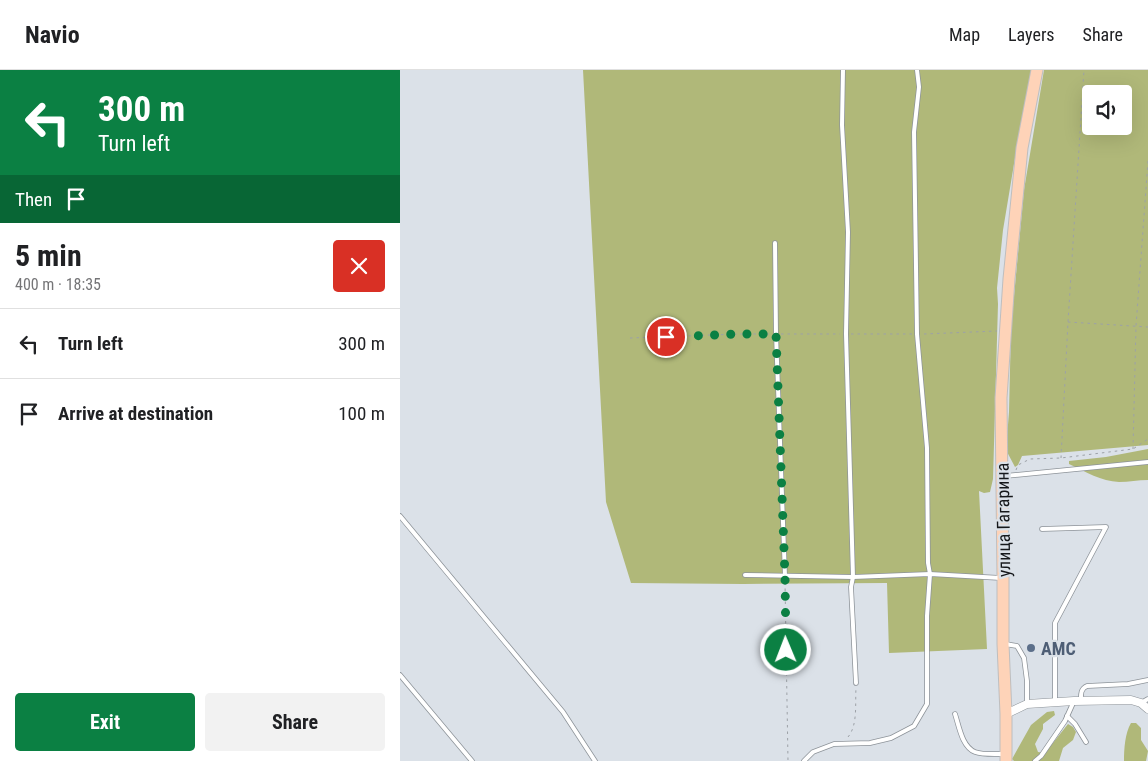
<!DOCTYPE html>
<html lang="en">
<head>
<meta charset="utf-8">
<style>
  :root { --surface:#fff; --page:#f2f2f2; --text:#202124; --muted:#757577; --line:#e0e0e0; --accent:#0b8043 }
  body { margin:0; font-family:"Roboto Condensed",sans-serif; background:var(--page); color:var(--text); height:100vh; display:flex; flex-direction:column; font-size:19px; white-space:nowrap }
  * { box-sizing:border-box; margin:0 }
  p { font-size:16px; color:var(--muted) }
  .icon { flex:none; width:28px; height:28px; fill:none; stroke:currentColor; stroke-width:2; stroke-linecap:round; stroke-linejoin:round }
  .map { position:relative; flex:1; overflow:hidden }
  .side { display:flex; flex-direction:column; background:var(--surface); width:400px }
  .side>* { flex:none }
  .banner { background:#0b8043; color:#fff; overflow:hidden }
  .fabs { position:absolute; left:682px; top:15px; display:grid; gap:10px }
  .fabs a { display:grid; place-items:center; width:50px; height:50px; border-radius:5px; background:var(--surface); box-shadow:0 5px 20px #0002; font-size:25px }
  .pin { position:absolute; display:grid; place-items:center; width:42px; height:42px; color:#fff; margin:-21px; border:2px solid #fff; border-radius:50%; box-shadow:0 1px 5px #0007 }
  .me { position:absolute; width:55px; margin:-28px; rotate:359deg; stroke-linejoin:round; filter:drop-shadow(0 0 4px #0008) }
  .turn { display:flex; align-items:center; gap:18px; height:105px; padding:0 15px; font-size:22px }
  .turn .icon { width:65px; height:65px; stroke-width:2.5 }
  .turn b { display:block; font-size:35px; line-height:42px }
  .then { display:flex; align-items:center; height:48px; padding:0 15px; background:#0003; gap:10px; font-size:19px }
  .round { display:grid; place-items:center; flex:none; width:52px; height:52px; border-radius:5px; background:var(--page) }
  .overview { display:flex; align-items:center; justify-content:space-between; height:85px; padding:0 15px }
  h1 { font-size:30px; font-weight:700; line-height:38px }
  .button { display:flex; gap:10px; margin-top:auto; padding:10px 15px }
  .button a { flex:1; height:58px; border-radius:5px; background:var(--accent); color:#fff; font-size:20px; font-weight:700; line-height:58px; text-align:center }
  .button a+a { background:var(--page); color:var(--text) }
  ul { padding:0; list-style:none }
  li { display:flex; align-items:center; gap:15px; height:70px; padding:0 15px; border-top:1px solid var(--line) }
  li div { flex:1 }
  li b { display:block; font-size:19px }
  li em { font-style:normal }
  header { display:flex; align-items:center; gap:30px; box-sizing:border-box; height:70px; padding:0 25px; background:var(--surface); border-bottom:1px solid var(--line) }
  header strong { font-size:24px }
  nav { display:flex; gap:28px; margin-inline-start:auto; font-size:18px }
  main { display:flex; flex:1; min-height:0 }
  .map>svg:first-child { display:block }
  .green { fill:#b0b879; fill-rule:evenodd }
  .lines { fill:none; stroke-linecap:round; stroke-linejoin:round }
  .service-casing { stroke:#8d9399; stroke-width:5.5 }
  .minor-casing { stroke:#8d9399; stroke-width:9 }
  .primary-casing { stroke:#bebebf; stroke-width:13 }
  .path { stroke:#9da1a7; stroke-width:1; stroke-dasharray:2.5 4; stroke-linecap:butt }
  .service { stroke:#fff; stroke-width:4 }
  .minor { stroke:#fff; stroke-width:8 }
  .primary { stroke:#fed3b8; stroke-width:11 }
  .route { stroke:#0b8043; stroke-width:9; stroke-dasharray:0 16.2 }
  .service-dot { fill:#5c6f8a; stroke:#dbe1e8; stroke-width:2 }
  .labels { text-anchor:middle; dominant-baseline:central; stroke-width:4.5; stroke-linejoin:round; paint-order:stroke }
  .street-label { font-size:18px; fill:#16181b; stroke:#dbe1e8 }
  .service-label { font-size:18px; font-weight:bold; fill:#4e5e75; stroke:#dbe1e8; text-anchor:start }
</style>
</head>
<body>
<header>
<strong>Navio</strong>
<nav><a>Map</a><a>Layers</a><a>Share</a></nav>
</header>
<main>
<section class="side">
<div class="banner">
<div class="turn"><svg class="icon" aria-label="left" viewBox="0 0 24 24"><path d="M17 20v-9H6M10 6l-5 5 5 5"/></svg><div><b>300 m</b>Turn left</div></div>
<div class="then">Then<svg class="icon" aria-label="arrive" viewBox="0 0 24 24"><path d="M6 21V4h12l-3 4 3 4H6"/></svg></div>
</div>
<div class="overview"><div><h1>5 min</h1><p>400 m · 18:35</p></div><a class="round" style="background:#d93025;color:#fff"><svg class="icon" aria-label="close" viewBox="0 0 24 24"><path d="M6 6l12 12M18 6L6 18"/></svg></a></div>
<ul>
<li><svg class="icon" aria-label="left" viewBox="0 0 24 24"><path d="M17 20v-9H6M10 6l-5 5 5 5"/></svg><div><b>Turn left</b></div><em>300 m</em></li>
<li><svg class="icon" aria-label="arrive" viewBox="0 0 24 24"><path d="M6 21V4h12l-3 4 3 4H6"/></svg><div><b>Arrive at destination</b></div><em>100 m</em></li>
</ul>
<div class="button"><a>Exit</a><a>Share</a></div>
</section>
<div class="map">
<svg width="748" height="691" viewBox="0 0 748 691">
  <rect width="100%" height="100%" fill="#dbe1e8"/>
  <g class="green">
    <polygon points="183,0 632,0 620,58 603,160 597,218 598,234 593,409 590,422 584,423 579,421 587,579 489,583 487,513 343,514 231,513 206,432"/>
    <path d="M644,0h104v375l-126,11 -4,9 -3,2 -9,-17 3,-38 2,-84 13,-138zM691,24h33v32h-33z"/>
    <path d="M748,379v31c-10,0 -19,2 -29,2 -18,-1 -33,-10 -50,-18v-3l37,-4z"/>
    <polygon points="654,641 655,645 643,654 643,659 635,674 638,682 645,683 668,654 673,657 676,662 673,670 663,678 659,691 614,691 612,689 631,655 647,642"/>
    <path d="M731,653h5l5,5v12l7,11 -2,10h-22c0,-12 1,-28 7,-38z"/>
  </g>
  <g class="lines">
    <g class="service-casing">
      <g id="service">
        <polyline points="443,0 442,55 448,162 446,264 453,507 451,517 456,613"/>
        <polyline points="375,173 376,264 385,506"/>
        <polyline points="605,406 748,392"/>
        <polyline points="0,446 163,642 195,691"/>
        <polyline points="642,459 706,457 655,553 655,632"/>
        <polyline points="345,505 453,507 530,504 601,508"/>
        <polyline points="605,574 617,576 624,588 627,611 627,634"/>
        <polyline points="0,605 72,691"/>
        <path d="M681,631c0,-6 -1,-12 6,-15l41,-2 20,-4"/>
        <polyline points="741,633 748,629"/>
        <path d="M555,644c4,12 7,33 20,38 8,3 20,2 29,2"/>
        <polyline points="667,646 675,654 686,672"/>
        <polyline points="404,691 413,682 434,674 470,673 491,668 514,656 527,634 527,546 530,504 528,493 527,378 517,264 514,62 519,17 517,0"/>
        <polyline points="635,691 641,686 665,651 674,631"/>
      </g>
    </g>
    <g class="minor-casing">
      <polyline id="minor" points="606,644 627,634 674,631 731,630 741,633 748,639"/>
    </g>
    <g class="primary-casing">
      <polyline id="primary" points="606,691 606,644 603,574 603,508 601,328 609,209 622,78 637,0"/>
    </g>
    <g class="path">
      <polyline points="668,252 748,257"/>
      <polyline points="381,264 440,264"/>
      <polyline points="451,264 512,264"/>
      <polyline points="524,264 597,261"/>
      <polyline points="230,268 338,264 370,264"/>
      <polyline points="733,379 736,256 748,91"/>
      <polyline points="661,388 668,252 684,0"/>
      <polyline points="616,400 618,395 630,389 661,388 733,379 748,369"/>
      <polyline points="385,512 388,691"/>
      <path d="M448,667c10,-12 7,-34 8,-49"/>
    </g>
    <use href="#service" class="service"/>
    <use href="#minor" class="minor"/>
    <use href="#primary" class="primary"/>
  </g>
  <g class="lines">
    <polyline class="route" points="266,267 338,264 376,264 385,506 386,580"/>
  </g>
  <circle class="service-dot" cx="631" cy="578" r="5"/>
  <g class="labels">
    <g class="street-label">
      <text transform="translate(603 450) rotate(-91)">улица Гагарина</text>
    </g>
    <g class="service-label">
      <text x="641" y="578">AMC</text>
    </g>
  </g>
</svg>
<div class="fabs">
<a><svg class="icon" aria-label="sound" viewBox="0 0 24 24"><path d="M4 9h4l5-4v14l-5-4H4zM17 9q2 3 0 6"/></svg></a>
</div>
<div class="pin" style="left:266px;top:267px;background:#d93025"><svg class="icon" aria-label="arrive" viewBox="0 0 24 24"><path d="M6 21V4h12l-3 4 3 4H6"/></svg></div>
<svg class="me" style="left:386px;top:580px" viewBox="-20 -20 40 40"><circle r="17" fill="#0b8043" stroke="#fff" stroke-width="3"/><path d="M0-11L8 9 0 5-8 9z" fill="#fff"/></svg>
</div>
</main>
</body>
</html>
